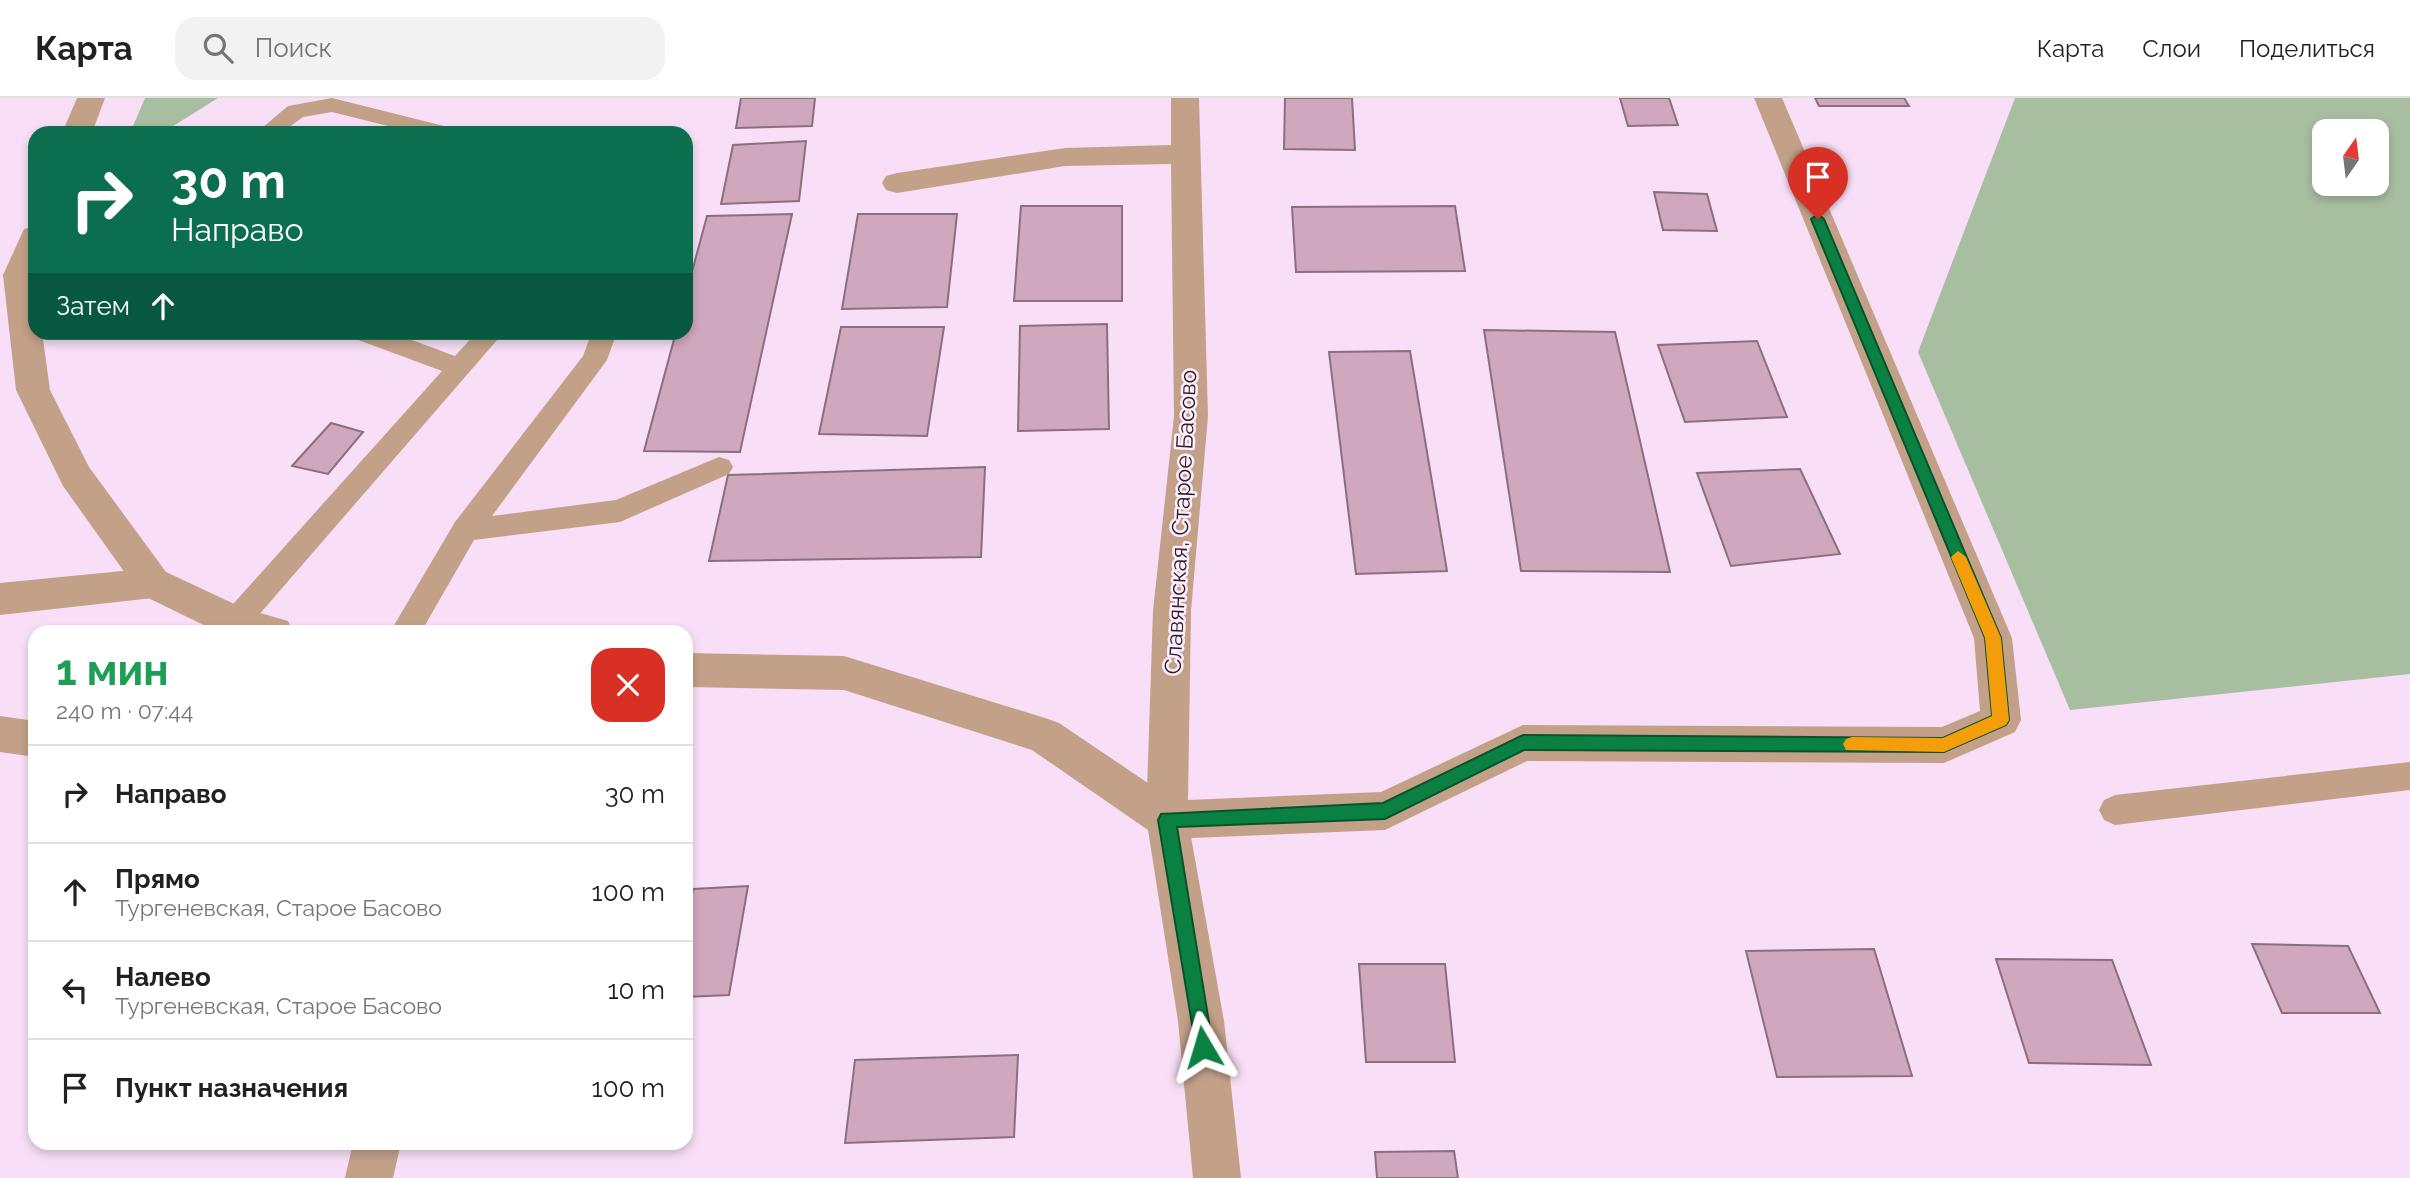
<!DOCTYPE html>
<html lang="ru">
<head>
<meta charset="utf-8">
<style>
  :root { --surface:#fff; --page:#f2f2f2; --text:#202124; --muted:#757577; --line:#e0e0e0 }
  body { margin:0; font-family:Raleway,sans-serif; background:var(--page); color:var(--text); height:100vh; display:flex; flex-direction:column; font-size:26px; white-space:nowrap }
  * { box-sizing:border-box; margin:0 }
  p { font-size:23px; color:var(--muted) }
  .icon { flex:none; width:38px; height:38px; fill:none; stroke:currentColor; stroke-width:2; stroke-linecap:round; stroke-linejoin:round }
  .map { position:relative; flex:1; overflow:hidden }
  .drawer { position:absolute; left:28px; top:527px; width:665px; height:525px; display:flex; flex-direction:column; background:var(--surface); border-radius:21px; box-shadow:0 4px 10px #0003 }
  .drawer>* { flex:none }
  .banner { position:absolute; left:28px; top:28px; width:665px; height:214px; border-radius:21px; box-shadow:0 4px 10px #0003; background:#0b6e4f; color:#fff; overflow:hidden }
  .needle { width:46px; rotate:14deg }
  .buttons { position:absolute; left:2312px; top:21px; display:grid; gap:14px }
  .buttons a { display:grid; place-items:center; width:77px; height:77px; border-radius:14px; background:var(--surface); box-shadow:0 4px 10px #0003; font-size:35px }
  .pin { position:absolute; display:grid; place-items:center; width:60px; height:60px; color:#fff; margin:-72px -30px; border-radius:50% 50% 50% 0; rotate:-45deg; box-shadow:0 0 7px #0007 }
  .pin .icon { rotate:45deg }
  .me { position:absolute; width:77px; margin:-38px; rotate:353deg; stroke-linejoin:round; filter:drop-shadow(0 0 5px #0008) }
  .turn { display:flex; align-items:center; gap:24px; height:147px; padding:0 28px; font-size:32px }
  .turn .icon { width:91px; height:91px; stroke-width:2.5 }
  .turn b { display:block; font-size:49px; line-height:60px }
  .then { display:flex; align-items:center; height:66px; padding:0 28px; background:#0003; gap:14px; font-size:26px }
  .round { display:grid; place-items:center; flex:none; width:74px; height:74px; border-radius:21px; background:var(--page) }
  .head { display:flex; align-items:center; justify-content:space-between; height:119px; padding:0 28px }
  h1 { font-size:42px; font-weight:700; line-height:52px; color:#1e9e55 }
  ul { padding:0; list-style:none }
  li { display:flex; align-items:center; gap:21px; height:98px; padding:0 28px; border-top:2px solid var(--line) }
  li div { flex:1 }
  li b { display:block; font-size:26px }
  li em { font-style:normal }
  header { display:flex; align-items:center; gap:42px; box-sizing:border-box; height:98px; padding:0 35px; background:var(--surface); border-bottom:2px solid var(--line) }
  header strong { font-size:33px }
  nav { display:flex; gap:38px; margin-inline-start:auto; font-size:24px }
  .search { width:490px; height:63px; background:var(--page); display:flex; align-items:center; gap:18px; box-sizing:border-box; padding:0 24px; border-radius:21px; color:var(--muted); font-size:26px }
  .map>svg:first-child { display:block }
  .green { fill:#a8bea1; fill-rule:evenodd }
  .building { fill:#d0a8be; stroke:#8b6f7f; stroke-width:2 }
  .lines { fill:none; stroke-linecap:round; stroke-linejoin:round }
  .service { fill:#c3a189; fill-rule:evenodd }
  .minor { fill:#c3a189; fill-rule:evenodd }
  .tertiary { fill:#c3a189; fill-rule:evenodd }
  .route { fill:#0b8043; stroke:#07532c; stroke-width:2 }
  .slow { fill:#f59e0b }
  .labels { text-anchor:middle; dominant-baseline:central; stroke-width:5; stroke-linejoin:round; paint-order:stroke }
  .street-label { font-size:23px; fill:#281f27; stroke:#ffeffe }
</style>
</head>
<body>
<header>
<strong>Карта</strong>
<div class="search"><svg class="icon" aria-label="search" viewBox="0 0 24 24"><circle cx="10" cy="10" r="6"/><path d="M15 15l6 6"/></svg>Поиск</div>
<nav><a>Карта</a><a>Слои</a><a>Поделиться</a></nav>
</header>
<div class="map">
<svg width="2410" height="1080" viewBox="0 0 2410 1080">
  <rect width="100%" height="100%" fill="#f8def6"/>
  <g class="green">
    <polygon points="145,0 218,0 162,35 130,35"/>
    <path d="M2015,0h395v576l-340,36 -152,-358zM2324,33h52v53h-52z"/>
  </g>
  <g class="building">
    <polygon points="741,0 815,0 812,28 736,30"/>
    <polygon points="1285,0 1352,0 1355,52 1284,51"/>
    <polygon points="1620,0 1669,0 1678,27 1628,28"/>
    <polygon points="1815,0 1904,0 1909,8 1819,8"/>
    <polygon points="806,43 799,103 721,106 733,47"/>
    <polygon points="1654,94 1707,96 1717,133 1663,132"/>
    <polygon points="1021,108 1122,108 1122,203 1014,203"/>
    <polygon points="1455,108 1465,173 1296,174 1292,109"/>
    <polygon points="792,116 740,354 644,353 676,234 686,234 686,196 707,118"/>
    <polygon points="858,116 957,116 947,209 842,211"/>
    <polygon points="1107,226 1109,331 1018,333 1020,228"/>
    <polygon points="841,229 944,229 927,338 819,336"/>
    <polygon points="1484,232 1615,234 1670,474 1521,473"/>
    <polygon points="1757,243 1787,319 1685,324 1658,247"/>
    <polygon points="1410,253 1447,473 1356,476 1329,254"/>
    <polygon points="331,325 363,334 328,376 292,368"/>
    <polygon points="985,369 981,459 709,463 728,377"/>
    <polygon points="1800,371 1840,456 1731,468 1697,375"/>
    <polygon points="748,788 729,897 686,899 686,826 693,791"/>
    <polygon points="2252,846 2348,848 2380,915 2282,915"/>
    <polygon points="1874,851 1912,978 1777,979 1746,853"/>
    <polygon points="1996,861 2112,862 2151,967 2029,965"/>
    <polygon points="1359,866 1445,866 1455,964 1366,964"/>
    <polygon points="1018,957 1014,1039 845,1045 855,962"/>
    <polygon points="1454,1053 1458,1080 1377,1080 1375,1054"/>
  </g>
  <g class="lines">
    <g class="service">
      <polygon points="332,0 452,30 455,35 416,35 332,14 303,19 281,35 256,35 288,8"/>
      <polygon points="350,234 390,234 455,258 477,234 504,234 245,533 225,533 220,524 225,515 442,273 353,240"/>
      <polygon points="592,234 617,234 607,262 492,418 616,402 719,359 729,362 733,369 729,376 620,424 474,442 421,534 390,534 455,424 583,258"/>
      <polygon points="2410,664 2410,692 2115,727 2104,722 2099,712 2104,702 2115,697"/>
    </g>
    <g class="minor">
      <polygon points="1171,0 1199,0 1208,318 1191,513 1188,702 1381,694 1523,627 1942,629 1980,613 1974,540 1754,0 1782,0 2012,540 2021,622 2015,634 1944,665 1527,663 1385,732 1167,741 1152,736 1146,722 1153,513 1174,318 1171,66 1065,68 897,95 886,92 882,85 886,78 897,75 1065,50 1171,47"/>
      <polygon points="153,470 166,474 172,485 166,496 153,500 0,517 0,485"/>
      <polygon points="0,618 35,623 35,659 0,654"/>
      <polygon points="353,1045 401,1045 393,1080 345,1080"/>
    </g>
    <g class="tertiary">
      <polygon points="77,0 105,0 92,35 62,35"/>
      <polygon points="35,128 35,234 42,234 50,292 89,369 166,474 243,510 288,523 293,534 218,534 140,496 63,388 16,292 3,177 24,131"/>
      <polygon points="686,555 844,558 1045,620 1059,625 1182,708 1188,722 1224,923 1241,1080 1193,1080 1178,923 1148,732 1032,652 844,592 686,589"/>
    </g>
  </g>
  <polygon class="route" points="1818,116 1824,121 2001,540 2009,622 2006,627 1944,654 1524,652 1385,721 1177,729 1213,949 1210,956 1203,959 1197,956 1158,722 1161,716 1383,705 1523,637 1943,640 1992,618 1985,540 1811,121"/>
  <polygon class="slow" points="1958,453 1966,459 2001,540 2009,622 2006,627 1944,654 1846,652 1843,646 1846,641 1852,639 1943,640 1992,618 1985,540 1951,459"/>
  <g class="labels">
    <g class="street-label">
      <text transform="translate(1180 424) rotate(-87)">Славянская, Старое Басово</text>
    </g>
  </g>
</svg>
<div class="buttons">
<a><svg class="needle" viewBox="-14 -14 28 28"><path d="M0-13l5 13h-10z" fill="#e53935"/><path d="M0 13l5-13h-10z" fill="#757577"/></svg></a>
</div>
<div class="pin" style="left:1818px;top:121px;background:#d93025"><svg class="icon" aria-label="arrive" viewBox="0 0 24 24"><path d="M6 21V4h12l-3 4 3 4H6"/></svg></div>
<svg class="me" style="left:1203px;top:949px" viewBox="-20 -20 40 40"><path d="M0-17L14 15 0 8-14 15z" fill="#0b8043" stroke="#fff" stroke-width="4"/></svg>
<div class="banner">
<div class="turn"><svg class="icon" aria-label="right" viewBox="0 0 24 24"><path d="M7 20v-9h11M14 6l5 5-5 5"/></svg><div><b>30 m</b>Направо</div></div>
<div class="then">Затем<svg class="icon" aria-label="ahead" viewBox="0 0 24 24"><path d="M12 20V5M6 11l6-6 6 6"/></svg></div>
</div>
<section class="drawer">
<div class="head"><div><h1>1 мин</h1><p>240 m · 07:44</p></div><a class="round" style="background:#d93025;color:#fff"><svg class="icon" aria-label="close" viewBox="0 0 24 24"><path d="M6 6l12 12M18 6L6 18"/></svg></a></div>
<ul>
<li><svg class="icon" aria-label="right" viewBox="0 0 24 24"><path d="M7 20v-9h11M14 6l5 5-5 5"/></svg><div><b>Направо</b></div><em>30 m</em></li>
<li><svg class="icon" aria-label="ahead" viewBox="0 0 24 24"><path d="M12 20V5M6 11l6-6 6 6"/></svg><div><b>Прямо</b><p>Тургеневская, Старое Басово</p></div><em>100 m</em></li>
<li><svg class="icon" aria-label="left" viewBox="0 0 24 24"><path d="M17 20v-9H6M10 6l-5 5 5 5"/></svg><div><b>Налево</b><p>Тургеневская, Старое Басово</p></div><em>10 m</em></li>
<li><svg class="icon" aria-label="arrive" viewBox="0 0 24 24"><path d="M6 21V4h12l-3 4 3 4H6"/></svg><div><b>Пункт назначения</b></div><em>100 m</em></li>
</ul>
</section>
</div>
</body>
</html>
